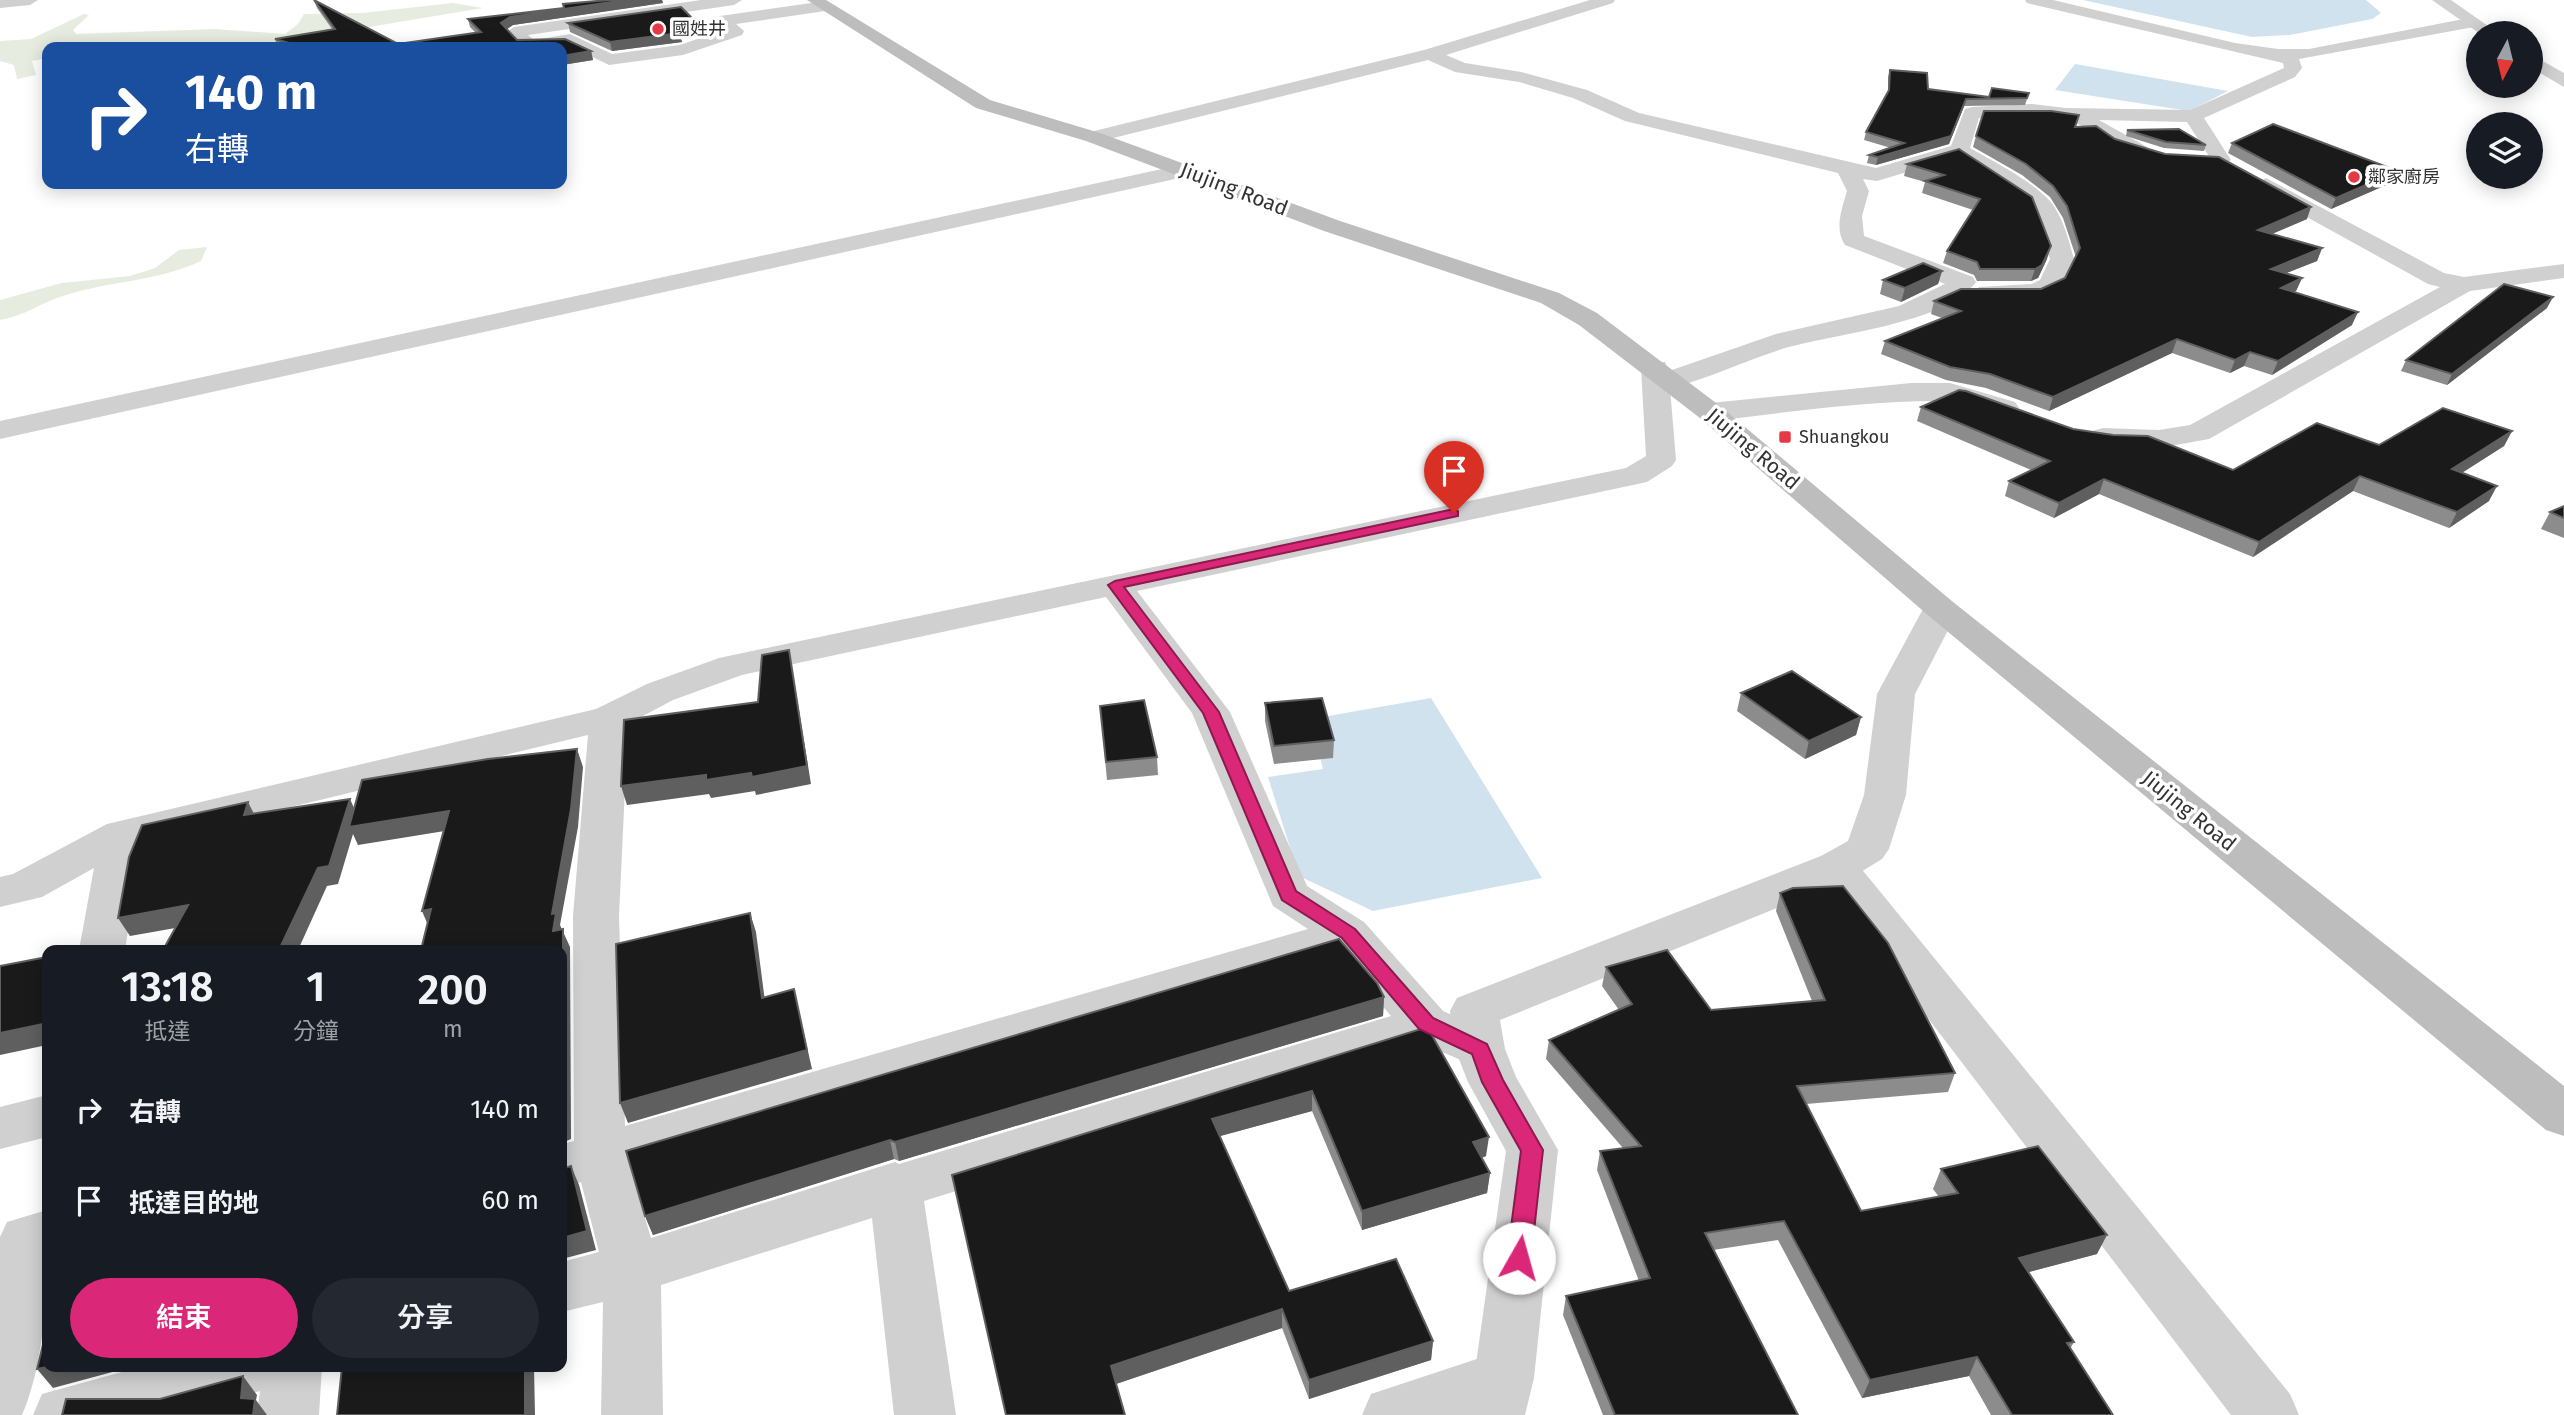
<!DOCTYPE html>
<html lang="zh-TW">
<head>
<meta charset="utf-8">
<style>
  :root { --surface:#171b24; --page:#242831; --text:#f1f3f6; --muted:#9ea1a6; --accent:#db2777 }
  body { margin:0; font-family:"Fira Sans","Noto Sans TC",sans-serif; background:var(--page); color:var(--text); height:100vh; display:flex; flex-direction:column; font-size:26px; white-space:nowrap }
  * { box-sizing:border-box; margin:0 }
  p { font-size:23px; color:var(--muted) }
  .icon { flex:none; width:38px; height:38px; fill:none; stroke:currentColor; stroke-width:2; stroke-linecap:round; stroke-linejoin:round }
  .map { position:relative; flex:1; overflow:hidden }
  .sheet { position:absolute; left:42px; top:945px; width:525px; height:427px; display:flex; flex-direction:column; background:var(--surface); border-radius:14px; box-shadow:0 4px 18px #0003 }
  .sheet>* { flex:none }
  .banner { position:absolute; left:42px; top:42px; width:525px; height:147px; border-radius:14px; box-shadow:0 4px 18px #0003; background:#1a4fa0; color:#fff; overflow:hidden }
  .needle { width:46px; rotate:187deg }
  .fabs { position:absolute; left:2466px; top:21px; display:grid; gap:14px }
  .fabs a { display:grid; place-items:center; width:77px; height:77px; border-radius:50%; background:var(--surface); box-shadow:0 4px 18px #0003; font-size:35px }
  .pin { position:absolute; display:grid; place-items:center; width:60px; height:60px; color:#fff; margin:-72px -30px; border-radius:50% 50% 50% 0; rotate:-45deg; box-shadow:0 0 7px #0007 }
  .pin .icon { rotate:45deg }
  .me { position:absolute; width:77px; margin:-38px; rotate:7deg; stroke-linejoin:round; filter:drop-shadow(0 0 5px #0008) }
  .turn { display:flex; align-items:center; gap:24px; height:147px; padding:0 28px; font-size:32px }
  .turn .icon { width:91px; height:91px; stroke-width:2.5 }
  .turn b { display:block; font-size:49px; line-height:60px }
  .eta { display:flex; justify-content:space-evenly; align-items:center; height:119px; text-align:center }
  .eta b { font-size:42px; font-weight:600; line-height:49px }
  .action { display:flex; gap:14px; margin-top:auto; padding:14px 28px }
  .action a { flex:1; height:80px; border-radius:42px; background:var(--accent); color:#fff; font-size:28px; font-weight:600; line-height:80px; text-align:center }
  .action a+a { background:var(--page); color:var(--text) }
  ul { padding:0; list-style:none }
  li { display:flex; align-items:center; gap:21px; height:91px; padding:0 28px }
  li div { flex:1 }
  li b { display:block; font-size:26px }
  li em { font-style:normal }
  .map>svg:first-child { display:block }
  .green { fill:#e6ecdf }
  .water { fill:#cfe2ee }
  .lines { fill:none; stroke-linecap:round; stroke-linejoin:round }
  .minor { fill:#d0d0d0; fill-rule:evenodd }
  .tertiary { fill:#d0d0d0; fill-rule:evenodd }
  .secondary { fill:#bdbdbd; fill-rule:evenodd }
  .wall { fill:#8c8c8c }
  .shaded-wall { fill:#5f5f5f }
  .building { fill:#1a1a1a; stroke:#5f5f5f; stroke-width:2 }
  .route { fill:#db2777; stroke:#8e194d; stroke-width:2 }
  .poi-dot { fill:#e63946; stroke:#fff; stroke-width:2.5 }
  .labels { text-anchor:middle; dominant-baseline:central; stroke-width:7; stroke-linejoin:round; paint-order:stroke }
  .far-poi-label { font-size:18px; fill:#333; stroke:#fff; text-anchor:start }
  .street-label { font-size:21px; fill:#333; stroke:#fff }
</style>
</head>
<body>
<div class="map">
<svg width="2564" height="1415" viewBox="0 0 2564 1415">
  <rect width="100%" height="100%" fill="#fff"/>
  <g class="green">
    <polygon points="453,3 483,8 273,43 184,47 47,47 47,58 32,61 36,75 17,79 14,65 0,61 0,41 31,39 84,14 89,15 73,30 76,34 215,29 285,34 298,24 304,14 362,13"/>
    <path d="M207,247l-6,14c-45,21 -95,20 -141,36 -23,8 -34,18 -60,23v-20l62,-17 68,-7 25,-8 24,-18z"/>
  </g>
  <g class="water">
    <polygon points="2083,0 2366,0 2381,13 2372,19 2290,35 2252,37"/>
    <polygon points="2075,64 2228,91 2189,111 2055,90"/>
    <polygon points="1431,698 1542,878 1373,911 1299,876 1268,777 1323,769 1311,719"/>
  </g>
  <g class="lines">
    <g class="minor">
      <polygon points="0,0 38,0 30,5 0,8"/>
      <polygon points="701,0 742,0 734,5 528,35 534,40 570,34 612,54 680,45 723,30 712,21 720,16 825,1 833,6 825,11 736,24 744,31 742,35 683,55 609,65 568,45 521,47 506,32 514,27"/>
      <path d="M1590,0h25l-2,3 -167,52 19,8 56,9 66,18 52,23 237,55 75,-22 14,-37 7,-2 59,-3 35,4 124,2 94,-42 -1,-5 -256,-60 -2,-3h28l182,43 43,6h31l165,-32 8,5 -8,5 -175,32 3,9 -7,9 -91,41 27,42 -10,6 -7,-2 -27,-42 -88,-2 48,27 3,4 -3,4c-25,7 -46,-20 -67,-30 -31,-15 -68,-9 -101,-7l-9,30c26,15 57,30 78,51 14,14 21,42 26,60l-15,31 -23,10 -57,-3 -4,-5 4,-5 53,-3 8,-4 10,-21 -19,-52 -37,-27 -37,-23 -80,24 -14,-2 6,12 -7,25 2,20 109,41 3,5c-29,42 -145,52 -194,67 -38,12 -74,30 -112,39l6,72 -4,6 -25,16 -510,109 93,121 77,174 57,36 79,89 54,24 8,14 -8,14 -17,5 -57,-24 -499,157 32,214h-62l-22,-197 -211,67 2,130h-62l2,-113 -41,10v-50l37,-10 -18,-70 -19,6v-44l12,-3 -1,-225 15,-181 -446,108 -17,107h-46l15,-82 -52,29 -42,10v-30l13,-3 94,-50 489,-115 51,-25 72,-26 907,-190 20,-12 -5,-88 4,-6h20l4,9 107,-37 123,-28 46,-22 -100,-39c-11,-16 -3,-37 2,-54l-9,-18 -213,-52 -52,-23 -54,-16 -64,-10 -27,-12 -335,83 -10,-6 3,-4 338,-83zM1106,597l86,116 81,193 35,23 -683,197 -6,-210 9,-192 45,-24 69,-25zM1338,953l53,63 -492,148 -4,-2 -244,76 -21,-70z"/>
      <polygon points="2266,178 2444,273 2464,277 2564,264 2564,278 2470,291 2209,439 2159,448 2092,443 2088,437 2092,431 2103,428 2159,430 2190,425 2440,287 2428,284 2258,190 2255,185"/>
      <path d="M1911,383h39l65,19 4,6 -4,6c-25,7 -52,-13 -78,-13 -76,0 -152,12 -227,20l-10,-3 -5,-6 5,-6 10,-3z"/>
      <polygon points="1836,852 1851,856 2290,1394 2299,1415 2231,1415 1821,878 1814,867 1821,856"/>
      <polygon points="47,1095 47,1137 0,1149 0,1107"/>
      <path d="M47,1210c3,60 -1,150 -25,205h-22v-178l7,-15z"/>
      <polygon points="1504,1350 1525,1358 1534,1378 1525,1398 1478,1415 1362,1415 1371,1394"/>
      <polygon points="140,1367 322,1367 319,1415 257,1415 260,1391 175,1415 33,1415 42,1394"/>
    </g>
    <g class="tertiary">
      <polygon points="2432,0 2451,0 2498,33 2479,33"/>
      <polygon points="2530,54 2564,73 2564,87 2530,67"/>
      <polygon points="1185,164 1196,170 1193,175 0,439 0,421"/>
      <polygon points="1941,598 1953,602 1959,609 1915,694 1906,795 1889,849 1882,859 1851,878 1500,1020 1505,1049 1516,1077 1558,1150 1534,1378 1525,1415 1463,1415 1474,1378 1506,1151 1468,1082 1455,1049 1450,1011 1457,998 1821,856 1848,841 1864,795 1877,694 1923,609 1929,602"/>
    </g>
    <polygon class="secondary" points="807,0 826,0 990,100 1100,133 1340,221 1559,293 1597,313 1720,406 1953,602 2564,1086 2564,1136 2546,1130 1929,616 1700,418 1579,325 1541,303 1324,231 1086,141 976,108"/>
  </g>
  <g class="wall">
    <polygon points="314,0 398,44 476,33 470,27 468,19 564,9 563,4 608,0 662,0 663,3 513,25 507,29 517,40 565,39 591,51 593,60 562,65 562,47 278,47 275,39 332,29 317,8"/>
    <polygon points="568,23 701,35 681,39 682,42 612,51 570,32"/>
    <polygon points="1890,70 1928,89 1989,97 2029,93 2025,105 1964,106 1949,144 1876,165 1867,163 1869,155 1891,148 1864,140 1866,132 1888,92 1888,77"/>
    <polygon points="2075,127 2115,139 2307,219 2272,234 2322,248 2317,261 2286,273 2302,278 2296,291 2294,292 2352,325 2272,375 2244,366 2230,373 2172,353 2049,411 1986,388 1946,380 1881,354 1885,341 1942,318 1931,314 1934,301 2041,289 2065,278 2076,257 2063,218 2050,197 2022,175 1973,147 1976,136"/>
    <polygon points="2127,130 2206,145 2204,151 2164,148 2126,136"/>
    <polygon points="2232,143 2393,182 2331,209 2228,153"/>
    <polygon points="1959,149 2047,259 2038,278 2031,281 1977,281 1974,275 1943,263 1947,251 1973,210 1922,193 1925,182 1904,176 1907,164"/>
    <polygon points="1942,271 1938,284 1901,302 1880,294 1883,280"/>
    <polygon points="2547,308 2447,385 2401,371 2406,360"/>
    <polygon points="1921,407 2073,429 2233,470 2379,445 2512,431 2504,446 2462,473 2489,501 2449,528 2353,491 2253,557 2099,494 2054,518 2005,496 2009,481 2031,470 1917,421"/>
    <polygon points="2564,506 2564,538 2541,529 2550,512"/>
    <polygon points="1741,693 1861,717 1856,735 1805,759 1737,711"/>
    <polygon points="1265,703 1334,740 1333,758 1274,764 1265,721"/>
    <polygon points="1100,706 1157,757 1158,775 1107,780"/>
    <polygon points="1780,893 1955,1073 1948,1092 1806,1104 1861,1211 1939,1197 1933,1189 1941,1169 2097,1254 2028,1272 2074,1342 2070,1349 2113,1415 1991,1415 1969,1376 1862,1398 1778,1240 1713,1250 1798,1415 1603,1415 1563,1315 1566,1296 1639,1281 1597,1170 1600,1151 1623,1148 1546,1059 1549,1040 1619,1010 1602,986 1606,967 1711,1010 1812,1001 1776,911"/>
    <polygon points="1377,983 1384,997 1383,1016 899,1161 894,1159 653,1235 645,1216"/>
    <polygon points="1424,1028 1486,1156 1482,1158 1490,1173 1487,1193 1362,1230 1312,1111 1220,1136 1289,1291 1433,1341 1431,1360 1309,1399 1282,1328 1116,1384 956,1194"/>
  </g>
  <g class="shaded-wall">
    <polygon points="625,0 662,0 663,3 513,25 503,32 501,23 510,17"/>
    <polygon points="700,26 701,35 681,39 682,42 612,51 610,42"/>
    <polygon points="591,51 593,60 562,65 562,56"/>
    <polygon points="1966,99 1964,106 1949,144 1876,165 1878,157 1951,136"/>
    <polygon points="2398,171 2393,182 2331,209 2336,198"/>
    <polygon points="2311,207 2307,219 2253,242 2258,230"/>
    <polygon points="2051,246 2047,259 2038,278 2031,281 2035,269"/>
    <polygon points="2322,248 2317,261 2266,281 2271,269"/>
    <polygon points="1942,271 1938,284 1901,302 1905,288"/>
    <polygon points="2302,278 2296,291 2275,301 2281,288"/>
    <polygon points="2553,297 2547,308 2447,385 2452,374"/>
    <polygon points="2358,312 2352,325 2272,375 2278,361"/>
    <polygon points="2177,339 2172,353 2049,411 2053,397"/>
    <polygon points="2250,352 2244,366 2230,373 2235,360"/>
    <polygon points="2512,431 2504,446 2444,484 2452,469"/>
    <polygon points="2360,476 2353,491 2253,557 2259,542"/>
    <polygon points="2104,479 2099,494 2054,518 2059,503"/>
    <polygon points="2497,486 2489,501 2449,528 2457,512"/>
    <polygon points="789,650 792,667 811,784 756,795 755,791 711,798 709,794 627,805 621,786 706,775 751,773"/>
    <polygon points="1861,717 1856,735 1805,759 1809,741"/>
    <polygon points="577,749 583,767 578,827 560,925 570,947 571,1139 562,1143 562,1120 552,914"/>
    <polygon points="350,799 358,817 449,811 457,829 358,845 353,834 338,884 327,886 298,950 279,950"/>
    <polygon points="248,802 257,820 244,815"/>
    <polygon points="188,905 198,924 130,936 118,918"/>
    <polygon points="431,909 430,930 422,911"/>
    <polygon points="750,913 756,932 767,1017 762,998"/>
    <polygon points="794,989 812,1069 628,1123 620,1103"/>
    <polygon points="1384,997 1383,1016 899,1161 895,1142"/>
    <polygon points="47,1014 47,1045 0,1055 0,1033"/>
    <polygon points="1312,1091 1312,1111 1213,1138 1212,1119"/>
    <polygon points="1489,1137 1486,1156 1471,1161 1473,1142"/>
    <polygon points="890,1140 894,1159 653,1235 645,1216"/>
    <polygon points="571,1166 579,1185 596,1250 562,1259 562,1238"/>
    <polygon points="1490,1173 1487,1193 1362,1230 1362,1211"/>
    <polygon points="2107,1235 2097,1254 2010,1277 2019,1258"/>
    <polygon points="1282,1309 1282,1328 1113,1385 1111,1366"/>
    <polygon points="1433,1341 1431,1360 1309,1399 1309,1380"/>
    <polygon points="1977,1357 1969,1376 1862,1398 1870,1380"/>
    <polygon points="47,1367 131,1367 53,1388 37,1369"/>
    <polygon points="525,1367 534,1367 535,1415 525,1415"/>
    <polygon points="243,1376 257,1395 256,1400 267,1415 253,1415 241,1398"/>
  </g>
  <g class="building">
    <polygon points="314,0 398,44 481,32 468,19 564,8 563,4 608,0 625,0 510,17 501,23 517,40 565,39 591,51 562,56 562,47 303,47 275,39 335,29"/>
    <polygon points="681,7 700,26 676,31 680,33 610,42 568,23"/>
    <polygon points="1890,70 1927,73 1928,89 1989,97 1992,88 2029,93 2027,98 1966,99 1951,136 1878,157 1869,155 1904,143 1866,132 1889,90"/>
    <polygon points="1984,111 2051,111 2079,115 2075,127 2096,126 2115,139 2165,154 2219,157 2311,207 2258,230 2322,248 2271,269 2302,278 2281,288 2358,312 2278,361 2250,352 2235,360 2177,339 2053,397 1990,374 1950,367 1885,341 1961,311 1934,301 1961,289 2041,289 2065,278 2080,248 2067,206 2053,186 2026,164 1976,136"/>
    <polygon points="2273,124 2398,171 2336,198 2232,143"/>
    <polygon points="2179,129 2206,145 2166,142 2127,130"/>
    <polygon points="1959,149 2032,197 2051,246 2042,265 2035,269 1980,269 1977,262 1947,251 1980,199 1925,181 1944,175 1907,164"/>
    <polygon points="1923,263 1942,271 1905,288 1883,280"/>
    <polygon points="2504,284 2553,297 2452,374 2406,360"/>
    <polygon points="1959,390 1966,391 2073,429 2113,435 2148,436 2233,470 2317,423 2379,445 2443,408 2512,431 2452,469 2497,486 2457,512 2360,476 2259,542 2104,479 2059,503 2009,481 2050,461 1921,407"/>
    <polygon points="2564,506 2564,518 2550,512"/>
    <polygon points="789,650 807,766 752,777 751,773 706,780 706,775 621,786 624,720 758,702 762,655"/>
    <polygon points="1792,671 1861,717 1809,741 1741,693"/>
    <polygon points="1322,698 1334,740 1274,746 1265,703"/>
    <polygon points="1144,700 1157,757 1106,762 1100,706"/>
    <polygon points="577,749 571,809 552,914 556,913 553,931 563,929 563,1120 562,1120 562,950 421,950 431,909 422,911 449,811 349,827 362,780 488,759"/>
    <polygon points="350,799 329,866 318,868 279,950 163,950 188,905 118,918 129,857 142,825 248,802 244,815"/>
    <polygon points="1843,886 1888,943 1955,1073 1797,1086 1861,1211 1958,1193 1941,1169 2038,1146 2107,1235 2019,1258 2074,1342 2067,1343 2113,1415 2012,1415 1977,1357 1870,1380 1784,1221 1705,1233 1798,1415 1615,1415 1566,1296 1650,1278 1600,1151 1641,1146 1549,1040 1632,1004 1606,967 1667,950 1711,1010 1825,1000 1780,893 1793,888"/>
    <polygon points="750,913 762,998 794,989 807,1050 620,1103 616,944"/>
    <polygon points="1339,939 1377,983 1384,997 895,1142 890,1140 645,1216 626,1151"/>
    <polygon points="47,957 47,1014 43,1024 0,1033 0,966"/>
    <polygon points="1424,1028 1429,1030 1489,1137 1473,1142 1490,1173 1362,1211 1312,1091 1212,1119 1289,1291 1396,1259 1433,1341 1309,1380 1282,1309 1111,1366 1125,1415 1006,1415 952,1175"/>
    <polygon points="571,1166 587,1231 562,1238 562,1169"/>
    <polygon points="47,1329 47,1367 37,1369"/>
    <polygon points="342,1367 525,1367 525,1415 337,1415"/>
    <polygon points="243,1376 241,1398 255,1399 253,1415 62,1415 66,1399 160,1399"/>
  </g>
  <polygon class="route" points="1454,509 1458,511 1458,516 1124,587 1219,712 1296,891 1355,929 1433,1018 1487,1044 1503,1080 1543,1150 1531,1258 1527,1265 1519,1268 1511,1265 1507,1258 1521,1151 1482,1082 1472,1054 1419,1029 1342,938 1282,900 1203,713 1108,585 1115,581"/>
  <g class="poi-dot">
    <circle cx="658" cy="29" r="7"/>
    <circle cx="2354" cy="177" r="7"/>
    <rect x="1778" y="430" width="14" height="14" rx="3.5"/>
  </g>
  <g class="labels">
    <g class="far-poi-label">
      <text x="672" y="29">國姓井</text>
      <text x="2368" y="177">鄰家廚房</text>
      <text x="1799" y="437">Shuangkou</text>
    </g>
    <g class="street-label">
      <text transform="translate(1234 189) rotate(21)">Jiujing Road</text>
      <text transform="translate(1753 449) rotate(40)">Jiujing Road</text>
      <text transform="translate(2189 811) rotate(39)">Jiujing Road</text>
    </g>
  </g>
</svg>
<div class="fabs">
<a><svg class="needle" viewBox="-14 -14 28 28"><path d="M0-13l5 13h-10z" fill="#e53935"/><path d="M0 13l5-13h-10z" fill="#9ea1a6"/></svg></a>
<a><svg class="icon" aria-label="layers" viewBox="0 0 24 24"><path d="M12 4l9 5-9 5-9-5zM3 14l9 5 9-5"/></svg></a>
</div>
<div class="pin" style="left:1454px;top:513px;background:#d93025"><svg class="icon" aria-label="arrive" viewBox="0 0 24 24"><path d="M6 21V4h12l-3 4 3 4H6"/></svg></div>
<svg class="me" style="left:1519px;top:1258px" viewBox="-20 -20 40 40"><circle r="19" fill="#fff"/><path d="M0-13L10 11 0 6-10 11z" fill="#db2777"/></svg>
<div class="banner">
<div class="turn"><svg class="icon" aria-label="right" viewBox="0 0 24 24"><path d="M7 20v-9h11M14 6l5 5-5 5"/></svg><div><b>140 m</b>右轉</div></div>
</div>
<section class="sheet">
<div class="eta">
<div><b>13:18</b><p>抵達</p></div>
<div><b>1</b><p>分鐘</p></div>
<div><b>200</b><p>m</p></div>
</div>
<ul>
<li><svg class="icon" aria-label="right" viewBox="0 0 24 24"><path d="M7 20v-9h11M14 6l5 5-5 5"/></svg><div><b>右轉</b></div><em>140 m</em></li>
<li><svg class="icon" aria-label="arrive" viewBox="0 0 24 24"><path d="M6 21V4h12l-3 4 3 4H6"/></svg><div><b>抵達目的地</b></div><em>60 m</em></li>
</ul>
<div class="action"><a>結束</a><a>分享</a></div>
</section>
</div>
</body>
</html>
